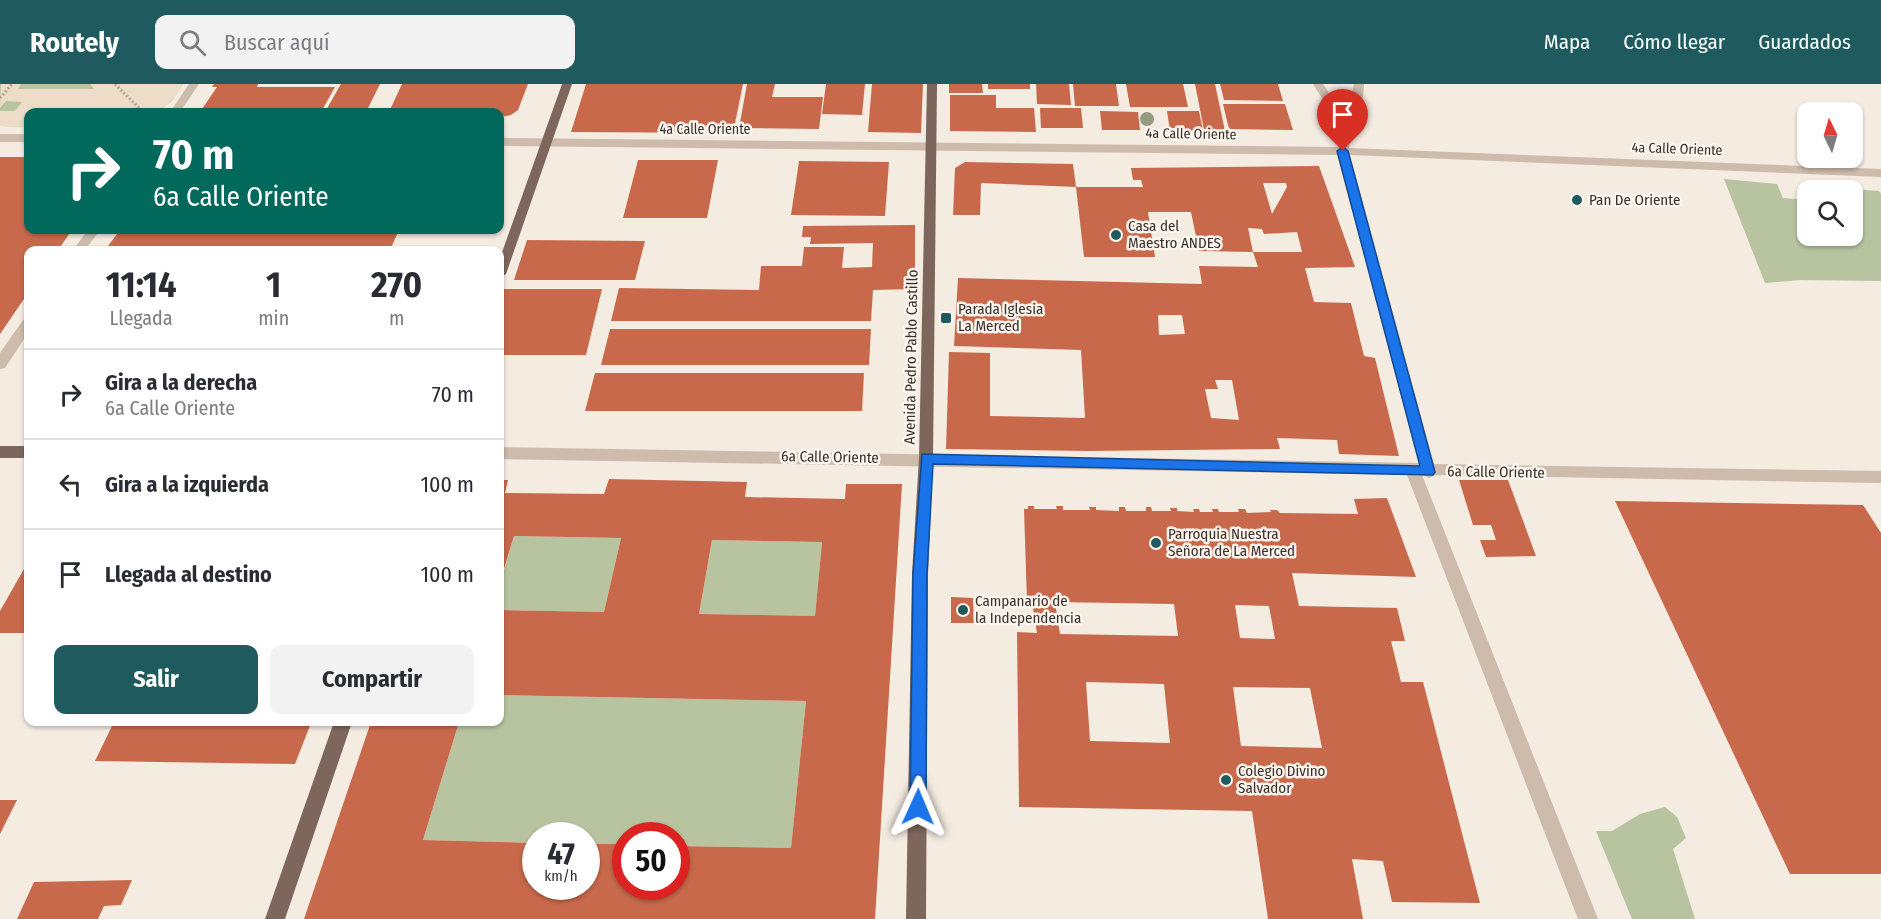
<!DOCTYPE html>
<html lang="es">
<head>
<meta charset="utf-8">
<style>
  :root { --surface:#fff; --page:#f2f2f3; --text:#2b2b33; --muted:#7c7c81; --line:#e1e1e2; --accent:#1f5a5e }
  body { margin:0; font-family:"Fira Sans Condensed",sans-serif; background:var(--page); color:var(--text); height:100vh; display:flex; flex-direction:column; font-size:22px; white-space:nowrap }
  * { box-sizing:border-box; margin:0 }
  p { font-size:20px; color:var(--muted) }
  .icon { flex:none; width:33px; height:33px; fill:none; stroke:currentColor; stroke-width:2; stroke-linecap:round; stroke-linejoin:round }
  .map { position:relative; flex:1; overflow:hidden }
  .panel { position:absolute; left:24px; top:162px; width:480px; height:480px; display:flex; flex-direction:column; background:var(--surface); border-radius:12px; box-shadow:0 2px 4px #0004 }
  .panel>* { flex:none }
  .hud { position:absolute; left:24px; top:24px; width:480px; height:126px; border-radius:12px; box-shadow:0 2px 4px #0004; background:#00695c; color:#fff; overflow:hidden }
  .needle { width:39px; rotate:355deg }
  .fabs { position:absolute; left:1797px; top:18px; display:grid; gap:12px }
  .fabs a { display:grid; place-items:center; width:66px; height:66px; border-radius:12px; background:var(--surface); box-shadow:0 2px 4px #0004; font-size:30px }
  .speed { position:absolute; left:522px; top:738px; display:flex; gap:12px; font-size:30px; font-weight:700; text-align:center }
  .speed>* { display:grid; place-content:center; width:78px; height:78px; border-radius:50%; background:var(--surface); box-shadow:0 2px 4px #0004; line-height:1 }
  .speed small { font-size:15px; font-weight:400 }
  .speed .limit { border:9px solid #d22; background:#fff; color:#111 }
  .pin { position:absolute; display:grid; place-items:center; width:51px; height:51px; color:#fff; margin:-62px -26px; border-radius:50% 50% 50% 0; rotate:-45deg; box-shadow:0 0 6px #0007 }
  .pin .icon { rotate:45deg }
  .me { position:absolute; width:66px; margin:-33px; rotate:1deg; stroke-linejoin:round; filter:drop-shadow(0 0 4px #0008) }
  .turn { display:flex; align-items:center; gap:21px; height:126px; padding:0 30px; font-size:27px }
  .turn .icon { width:78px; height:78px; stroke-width:2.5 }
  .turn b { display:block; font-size:42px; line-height:51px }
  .eta { display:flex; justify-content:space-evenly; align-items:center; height:102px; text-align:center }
  .eta b { font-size:36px; font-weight:700; line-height:42px }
  .button { display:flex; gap:12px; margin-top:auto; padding:12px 30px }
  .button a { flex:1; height:69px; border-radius:12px; background:var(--accent); color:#fff; font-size:24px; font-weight:700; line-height:69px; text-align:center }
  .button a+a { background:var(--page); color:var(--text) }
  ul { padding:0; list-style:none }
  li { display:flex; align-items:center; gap:18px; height:90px; padding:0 30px; border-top:2px solid var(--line) }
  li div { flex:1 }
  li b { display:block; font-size:22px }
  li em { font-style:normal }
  header { display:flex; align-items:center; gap:36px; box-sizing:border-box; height:84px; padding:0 30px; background:var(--accent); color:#fff }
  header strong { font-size:28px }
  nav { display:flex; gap:33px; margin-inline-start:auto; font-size:21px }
  .search { width:420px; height:54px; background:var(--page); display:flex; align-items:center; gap:15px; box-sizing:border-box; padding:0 21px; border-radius:12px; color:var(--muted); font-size:22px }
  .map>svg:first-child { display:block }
  .green { fill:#b8c4a0 }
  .plaza { fill:#ecdcc8 }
  .building { fill:#c8694b; fill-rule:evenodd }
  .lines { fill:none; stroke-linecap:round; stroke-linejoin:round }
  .path { stroke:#b9a596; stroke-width:3; stroke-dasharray:2 2; stroke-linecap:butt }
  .minor { fill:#cdbbac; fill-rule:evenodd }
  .major { fill:#7d675c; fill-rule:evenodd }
  .tree { fill:#969b7f }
  .route { fill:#1a73e8; stroke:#114b97; stroke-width:1.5 }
  .poi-dot { fill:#1f5a5e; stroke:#fbf5ee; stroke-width:2 }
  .labels { text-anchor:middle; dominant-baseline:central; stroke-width:5; stroke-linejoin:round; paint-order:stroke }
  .far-street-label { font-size:14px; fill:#3b302b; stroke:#fbf5ee }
  .poi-label { font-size:15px; fill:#3b302b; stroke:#fbf5ee; text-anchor:start }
  .street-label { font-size:15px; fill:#3b302b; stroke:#fbf5ee }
</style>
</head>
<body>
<header>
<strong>Routely</strong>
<div class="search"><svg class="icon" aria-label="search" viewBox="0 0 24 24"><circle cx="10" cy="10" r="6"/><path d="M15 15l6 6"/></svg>Buscar aquí</div>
<nav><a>Mapa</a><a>Cómo llegar</a><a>Guardados</a></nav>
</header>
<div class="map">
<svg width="1881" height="835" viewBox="0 0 1881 835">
  <rect width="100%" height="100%" fill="#f4ebe1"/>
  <g class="green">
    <polygon points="0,0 183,0 172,17 157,28 28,28 28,43 0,42"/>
    <polygon points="1724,95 1777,100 1783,114 1807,116 1808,152 1852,152 1853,120 1859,120 1852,105 1879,107 1881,110 1881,197 1800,196 1765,199"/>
    <polygon points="514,452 621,454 604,528 500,526 500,500"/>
    <polygon points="712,456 822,458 815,532 699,530"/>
    <polygon points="500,611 806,617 791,764 677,762 676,752 626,752 625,760 587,760 586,752 536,752 535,759 423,756 459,638 500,638"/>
    <polygon points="1665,723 1677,733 1686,754 1673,765 1695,835 1632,835 1596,747 1612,747 1640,730"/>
  </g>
  <polygon class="plaza" points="1,0 21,0 18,5 94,5 90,0 183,0 172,17 157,28 28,28 28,43 0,42 0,27 15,27 22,18 6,17 0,24"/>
  <g class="building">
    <polygon points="214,0 258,0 257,3 335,3 321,28 200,28 217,3 212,3"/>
    <polygon points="341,0 380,0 366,28 325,28"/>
    <polygon points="402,0 528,0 518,26 511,31 501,33 500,28 389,28"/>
    <polygon points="586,0 743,0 733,49 571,48"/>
    <polygon points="747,0 775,0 772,13 823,13 819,45 739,44"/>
    <polygon points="826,0 865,0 862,31 822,30"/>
    <polygon points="872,0 923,0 921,49 868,48"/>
    <polygon points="949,0 982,0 983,9 949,9"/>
    <rect x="988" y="0" width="42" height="5"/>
    <polygon points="1036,0 1069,0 1071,21 1037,20"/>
    <polygon points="1073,0 1116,0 1119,22 1075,22"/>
    <polygon points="1126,0 1183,0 1188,23 1130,23"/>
    <polygon points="1195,0 1215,0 1225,47 1204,46"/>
    <polygon points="1220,0 1278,0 1283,17 1224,16"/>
    <polygon points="950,11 996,11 996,24 1034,24 1036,48 950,47"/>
    <polygon points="1223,20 1285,20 1293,46 1229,45"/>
    <polygon points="1040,24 1081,24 1083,44 1041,44"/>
    <polygon points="1100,27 1138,28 1140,46 1102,46"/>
    <polygon points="1167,27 1199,27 1203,47 1170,47"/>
    <polygon points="0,73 28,73 28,146 72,146 58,166 28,166 28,209 0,250"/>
    <polygon points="638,76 718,76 707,134 623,134"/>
    <polygon points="799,77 889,78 885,132 791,131"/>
    <path d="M965,78l108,2 3,23h67l-2,-7h-8l-2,-12 188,-2 36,101 -50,1 9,34 37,1 13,53 11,2 24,98 -60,-2 -2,-14 -60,-2 3,11 -192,2 -142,-2 3,-97 41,1v63l95,2 -4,-68 -127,-4 4,-68 244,6 -3,-18 59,1 -5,-15h49l-5,-20 -33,2 -2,-5 -14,-1 5,24 -54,-1 -8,-39h-43l7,45h-71l-8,-70 -95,-4 -1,32h-27l2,-47zM1263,99h23l1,4 -15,27zM1158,231h24l3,19 -26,1zM1215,296h17l7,40 -28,-2 -6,-29h13z"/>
    <polygon points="915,141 915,205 873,206 871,237 611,237 619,204 759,206 761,182 802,182 804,163 844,163 842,184 872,183 873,159 810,160 811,153 802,153 803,142"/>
    <polygon points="120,146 399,146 390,166 105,166"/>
    <polygon points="527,156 645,157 635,196 514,196"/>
    <polygon points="504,205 602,205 586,271 500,271 500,220"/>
    <polygon points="610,245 871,245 869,281 601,281"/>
    <polygon points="595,289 864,289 862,327 585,327"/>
    <path d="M609,395l138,3 -2,15 100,2 1,-15h56l-27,435h-571l67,-197h88l-36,118 113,3v43h50v-42h40v42h50v-40l115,2 15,-147 -306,-6v-85l104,2 17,-74 -107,-2 -14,46v-102h8l-3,13 99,1zM712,456l110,2 -7,74 -116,-2z"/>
    <polygon points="1459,396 1508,396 1536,472 1486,473 1480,456 1496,456 1491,441 1473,441"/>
    <path d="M1387,414l29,79 -124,-4 7,33 98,2 8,33h-14l10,41h22l57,221 -88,-1 -9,-41 -31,-2 11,60h-95l-16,-108 -233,-4 -2,-175 20,1 -5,-31h-5l-3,-93h4v-3h6v3h23l-1,-3h7v4h27l-1,-3h7v3l23,1v-4h6l1,4h20v-4h5l1,4h19l-1,-3h7v3l17,1 -1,-3h6l1,3h13l-1,-3h6l1,3h20l-1,-3h7l2,4 24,-1 -1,-2h7l3,3 78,1 -4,-15zM1055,518l119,2 4,32 -118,-2zM1235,521l34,1 6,33 -35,-1zM1086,598l78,2 6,59 -80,-2zM1233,603l77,1 12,60 -81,-2z"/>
    <polygon points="1615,417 1863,421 1881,449 1881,790 1790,790"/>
    <polygon points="28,478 28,549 0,549 0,527"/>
    <polygon points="951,513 973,514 974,539 951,539"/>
    <polygon points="114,638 214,638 311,639 295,680 95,677"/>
    <polygon points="0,716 17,716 0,750"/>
    <polygon points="132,796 121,821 104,822 98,835 17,835 34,798"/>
  </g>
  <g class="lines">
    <g class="path">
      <polyline points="115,0 143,28"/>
      <polyline points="0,14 12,0"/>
    </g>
    <g class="minor">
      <polygon points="189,0 199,0 180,28 170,28"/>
      <polygon points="1313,0 1323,0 1344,31 1351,13 1354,0 1364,0 1363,13 1351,41 1349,64 1881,85 1881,93 1350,71 1434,380 1881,387 1881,399 1435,391 1429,394 1422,391 1598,835 1578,835 1407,391 500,375 500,363 1419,379 1338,71 500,62 500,54 1338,63 1339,41"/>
      <rect x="0" y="50" width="28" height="8"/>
      <polygon points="88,146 100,146 85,166 73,166"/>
      <polygon points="28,234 28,249 5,284 0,285 0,269 23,236"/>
    </g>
    <g class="major">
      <polygon points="562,0 572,0 506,190 500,194 500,174"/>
      <polygon points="927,0 937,0 933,374 928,490 926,835 906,835 912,490 919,374"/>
      <rect x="0" y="362" width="28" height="12"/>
      <polygon points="334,638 352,638 285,835 265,835"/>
    </g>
  </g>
  <circle class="tree" cx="1147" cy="35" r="7"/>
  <polygon class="route" points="1343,63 1348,67 1435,388 1433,391 933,380 927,490 926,723 924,729 918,731 912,729 910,723 913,490 922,370 1420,382 1337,67"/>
  <g class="poi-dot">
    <circle cx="1577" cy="116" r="6"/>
    <circle cx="1116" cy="151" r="6"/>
    <rect x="940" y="228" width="12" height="12" rx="3"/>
    <circle cx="1156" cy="459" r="6"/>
    <circle cx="963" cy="526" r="6"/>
    <circle cx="1226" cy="696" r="6"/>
  </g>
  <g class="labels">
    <g class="far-street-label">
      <text x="705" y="45">4a Calle Oriente</text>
      <text transform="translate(1191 50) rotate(1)">4a Calle Oriente</text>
      <text transform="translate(1677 65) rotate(2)">4a Calle Oriente</text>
    </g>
    <g class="poi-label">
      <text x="1589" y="116">Pan De Oriente</text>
      <text x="1128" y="142">Casa del<tspan x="1128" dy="17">Maestro ANDES</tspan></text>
      <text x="958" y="225">Parada Iglesia<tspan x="958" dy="17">La Merced</tspan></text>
      <text x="1168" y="450">Parroquia Nuestra<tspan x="1168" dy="17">Señora de La Merced</tspan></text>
      <text x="975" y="517">Campanario de<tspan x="975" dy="17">la Independencia</tspan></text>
      <text x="1238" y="687">Colegio Divino<tspan x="1238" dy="17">Salvador</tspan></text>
    </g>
    <g class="street-label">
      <text transform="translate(911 273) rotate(-89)">Avenida Pedro Pablo Castillo</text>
      <text transform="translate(830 373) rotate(1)">6a Calle Oriente</text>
      <text transform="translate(1496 388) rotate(1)">6a Calle Oriente</text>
    </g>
  </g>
</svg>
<div class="fabs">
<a><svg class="needle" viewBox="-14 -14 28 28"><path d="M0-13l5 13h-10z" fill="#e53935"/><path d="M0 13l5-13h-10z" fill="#7c7c81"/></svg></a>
<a><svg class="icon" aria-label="search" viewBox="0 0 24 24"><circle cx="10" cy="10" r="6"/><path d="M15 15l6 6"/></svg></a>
</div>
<div class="speed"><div>47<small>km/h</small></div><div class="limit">50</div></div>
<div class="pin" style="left:1343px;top:67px;background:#d93025"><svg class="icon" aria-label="arrive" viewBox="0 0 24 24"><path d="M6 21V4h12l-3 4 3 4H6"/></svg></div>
<svg class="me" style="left:918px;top:723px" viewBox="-20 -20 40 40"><path d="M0-17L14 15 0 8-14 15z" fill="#1a73e8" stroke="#fff" stroke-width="4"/></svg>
<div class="hud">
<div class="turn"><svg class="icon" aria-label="right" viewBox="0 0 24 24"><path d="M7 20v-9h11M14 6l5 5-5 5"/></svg><div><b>70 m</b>6a Calle Oriente</div></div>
</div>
<section class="panel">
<div class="eta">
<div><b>11:14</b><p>Llegada</p></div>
<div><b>1</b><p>min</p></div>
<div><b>270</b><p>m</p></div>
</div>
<ul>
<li><svg class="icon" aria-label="right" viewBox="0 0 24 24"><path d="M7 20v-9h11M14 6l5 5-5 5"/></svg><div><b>Gira a la derecha</b><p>6a Calle Oriente</p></div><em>70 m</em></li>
<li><svg class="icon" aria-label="left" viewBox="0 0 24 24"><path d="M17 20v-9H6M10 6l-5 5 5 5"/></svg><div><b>Gira a la izquierda</b></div><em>100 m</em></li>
<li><svg class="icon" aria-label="arrive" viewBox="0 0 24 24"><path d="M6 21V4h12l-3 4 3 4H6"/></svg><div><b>Llegada al destino</b></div><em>100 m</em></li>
</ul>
<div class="button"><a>Salir</a><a>Compartir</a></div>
</section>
</div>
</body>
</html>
